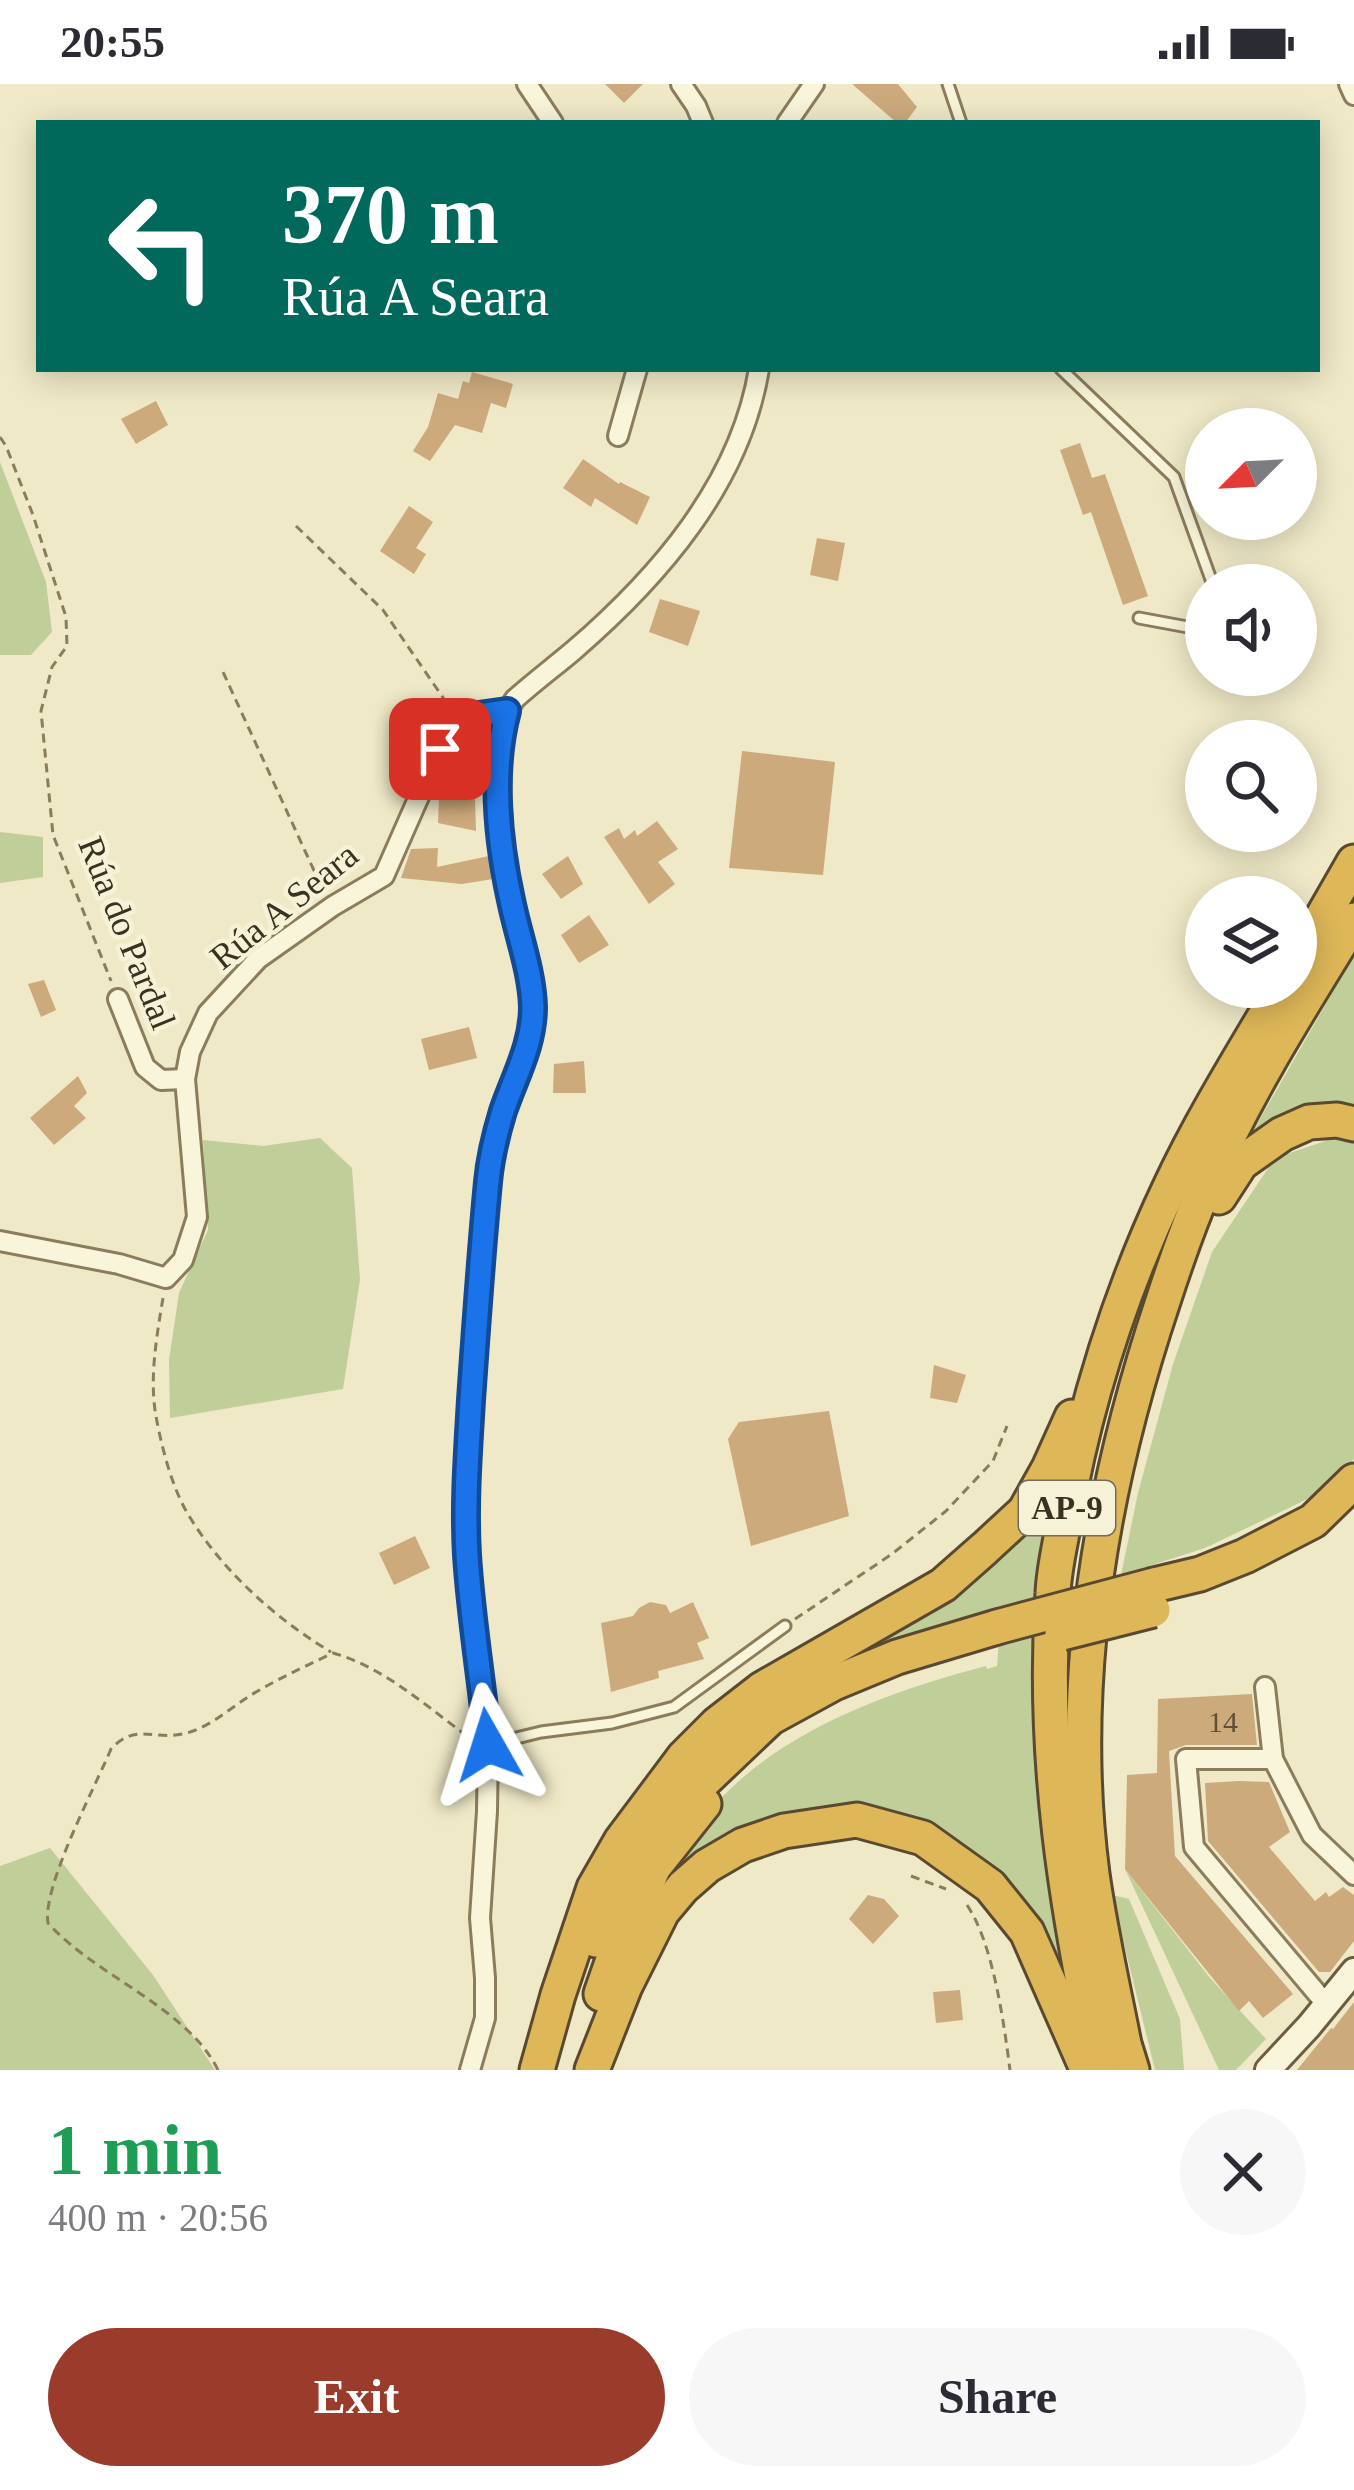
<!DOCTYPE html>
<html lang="en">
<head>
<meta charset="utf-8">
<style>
  :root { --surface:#fff; --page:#f7f7f7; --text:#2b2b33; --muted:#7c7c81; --accent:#9b3b2b }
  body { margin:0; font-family:Georgia,serif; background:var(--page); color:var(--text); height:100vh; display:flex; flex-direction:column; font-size:45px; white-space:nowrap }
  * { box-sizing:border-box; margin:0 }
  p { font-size:39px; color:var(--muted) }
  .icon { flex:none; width:66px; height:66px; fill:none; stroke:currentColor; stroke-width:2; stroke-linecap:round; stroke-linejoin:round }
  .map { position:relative; height:1986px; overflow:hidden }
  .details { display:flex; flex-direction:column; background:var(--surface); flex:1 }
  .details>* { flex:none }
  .banner { position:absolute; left:36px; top:36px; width:1284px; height:252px; border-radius:0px; box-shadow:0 6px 30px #0003; background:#00695c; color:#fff; overflow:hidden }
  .needle { width:78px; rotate:246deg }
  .fabs { position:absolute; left:1185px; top:324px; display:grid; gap:24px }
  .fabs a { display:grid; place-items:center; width:132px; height:132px; border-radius:50%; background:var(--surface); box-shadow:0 6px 30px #0003; font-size:60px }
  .pin { position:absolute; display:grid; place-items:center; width:102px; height:102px; color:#fff; margin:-51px; border-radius:24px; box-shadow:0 6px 18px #0006 }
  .me { position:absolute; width:132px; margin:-66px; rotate:354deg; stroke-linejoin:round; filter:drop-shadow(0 0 9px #0008) }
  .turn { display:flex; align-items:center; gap:42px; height:252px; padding:0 48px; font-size:54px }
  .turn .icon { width:156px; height:156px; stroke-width:2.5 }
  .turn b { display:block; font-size:84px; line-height:102px }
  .round { display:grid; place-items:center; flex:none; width:126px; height:126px; border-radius:63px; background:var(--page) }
  .headline { display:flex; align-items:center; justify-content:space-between; height:204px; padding:0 48px }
  h1 { font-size:72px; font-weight:700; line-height:90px; color:#1e9e55 }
  .action { display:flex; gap:24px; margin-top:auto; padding:24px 48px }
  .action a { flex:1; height:138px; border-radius:72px; background:var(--accent); color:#fff; font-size:48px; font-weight:700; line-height:138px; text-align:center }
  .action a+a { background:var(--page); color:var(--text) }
  .status { display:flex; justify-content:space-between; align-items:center; height:84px; padding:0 60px; background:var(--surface); direction:ltr }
  .status svg { height:33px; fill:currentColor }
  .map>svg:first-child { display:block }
  .green { fill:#c0ce9a }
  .building { fill:#cdaa7c }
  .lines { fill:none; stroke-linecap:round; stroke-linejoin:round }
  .service-casing { stroke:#8b7c5c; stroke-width:15 }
  .minor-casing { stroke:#8b7c5c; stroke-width:24 }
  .secondary-casing { stroke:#6d5d3f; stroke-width:30 }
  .motorway-casing { stroke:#594930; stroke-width:39 }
  .path { stroke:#8b7c5c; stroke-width:3; stroke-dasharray:9 6; stroke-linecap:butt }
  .service { stroke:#f9f5da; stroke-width:9 }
  .minor { stroke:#f9f5da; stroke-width:18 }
  .secondary { stroke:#f9f5da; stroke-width:24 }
  .motorway { stroke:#deb758; stroke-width:33 }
  .motorway-bridge-casing { stroke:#594930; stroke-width:39; stroke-linecap:butt }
  .motorway-bridge { stroke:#deb758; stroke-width:33 }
  .route-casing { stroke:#114b97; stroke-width:30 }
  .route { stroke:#1a73e8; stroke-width:21 }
  .labels { text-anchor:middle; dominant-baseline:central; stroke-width:9; stroke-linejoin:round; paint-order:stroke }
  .number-label { font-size:30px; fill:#604f37 }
  .shield { fill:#f6f2d7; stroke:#736b57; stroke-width:3 }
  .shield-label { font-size:33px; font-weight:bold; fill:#3b3120 }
  .street-label { font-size:36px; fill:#3b3120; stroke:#f6f2d7 }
</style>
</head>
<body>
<div class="status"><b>20:55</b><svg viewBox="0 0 49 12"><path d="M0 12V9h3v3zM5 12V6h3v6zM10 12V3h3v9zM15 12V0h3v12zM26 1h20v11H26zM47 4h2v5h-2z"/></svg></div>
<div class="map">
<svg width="1354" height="1986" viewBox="0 0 1354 1986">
  <rect width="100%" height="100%" fill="#efe9c7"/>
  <g class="green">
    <polygon points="0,378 46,498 52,548 31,571 0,571"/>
    <polygon points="0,748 43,753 43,793 0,799"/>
    <polygon points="1354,871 1354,1029 1241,1068"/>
    <polygon points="1337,1053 1354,1058 1354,1375 1320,1409 1205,1464 1121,1491 1138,1409 1173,1280 1212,1168 1275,1074"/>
    <polygon points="320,1054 352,1084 360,1196 343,1305 170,1334 169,1276 179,1209 208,1146 203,1056 263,1062"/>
    <path d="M1067,1374l-26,337 3,52 22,132 -29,-53 -185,-113 -193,83c52,-139 194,-195 327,-230l1,3 10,-3 4,-50 -166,53 7,-17z"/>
    <polygon points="50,1764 153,1891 215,1986 0,1986 0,1782"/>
    <polygon points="1125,1785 1210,1894 1266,1955 1236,1986 1219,1986"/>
    <polygon points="1112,1811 1129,1815 1180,1935 1184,1986 1155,1986"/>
  </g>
  <g class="building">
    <polygon points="605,0 643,0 624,19"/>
    <polygon points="852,0 898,0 917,23 905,39 897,39"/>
    <polygon points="472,288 513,300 506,324 491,319 482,349 455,341 430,377 413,367 428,343 438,309 458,315 463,297 469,299"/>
    <polygon points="156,317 168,341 136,360 121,335"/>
    <polygon points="1080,359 1092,394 1105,390 1148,512 1123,521 1091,428 1083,431 1060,366"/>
    <polygon points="583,375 619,400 620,398 650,413 637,441 595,414 591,423 563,404"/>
    <polygon points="409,422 433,438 416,464 426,470 414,490 380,467"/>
    <polygon points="817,454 845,459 838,497 810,491"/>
    <polygon points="660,515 700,527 688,562 649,548"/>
    <polygon points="742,667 835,678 823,791 729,784"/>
    <polygon points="439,712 475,714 476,747 438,739"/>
    <polygon points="657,737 678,765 658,778 675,800 649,820 604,753 619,744 624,755 635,746 637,752"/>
    <polygon points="438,764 437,783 489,772 493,795 462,800 401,794 411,765"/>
    <polygon points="568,772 583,800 561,815 542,790"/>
    <polygon points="589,831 609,861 579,879 561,851"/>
    <polygon points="44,896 56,926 41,933 28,900"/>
    <polygon points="469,943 477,974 429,986 421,955"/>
    <polygon points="584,977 586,1009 553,1009 554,980"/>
    <polygon points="78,992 87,1009 74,1022 86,1034 54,1061 30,1034"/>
    <polygon points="934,1281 966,1291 957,1319 930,1314"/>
    <polygon points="829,1327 849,1432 751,1462 728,1355 739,1338"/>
    <polygon points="415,1452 430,1484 394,1501 379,1469"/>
    <polygon points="650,1518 666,1521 670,1529 693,1518 709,1554 697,1559 704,1575 658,1587 659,1594 611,1608 601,1539 633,1532 639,1524"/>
    <polygon points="1252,1610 1257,1661 1186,1661 1169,1667 1175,1772 1293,1910 1263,1934 1249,1917 1239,1927 1125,1785 1127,1691 1157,1689 1158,1615"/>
    <polygon points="1239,1697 1269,1698 1290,1748 1269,1763 1315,1817 1326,1808 1329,1813 1343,1803 1354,1811 1354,1857 1330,1888 1319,1888 1208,1757 1205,1699"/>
    <polygon points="868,1811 884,1815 899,1832 873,1860 849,1835"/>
    <polygon points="960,1906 963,1936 936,1939 933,1908"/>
    <polygon points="1354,1918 1354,1986 1297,1986 1331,1944 1333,1945"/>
  </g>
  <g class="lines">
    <g class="service-casing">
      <g id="service">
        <polyline points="948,0 961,39"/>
        <polyline points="1061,285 1174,393 1213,501"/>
        <polyline points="1139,534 1193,544 1206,539"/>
        <polyline points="488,1661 541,1648 612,1639 674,1623 785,1542"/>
      </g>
    </g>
    <g class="minor-casing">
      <g id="minor">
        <polyline points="527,0 553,39"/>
        <polyline points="681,0 696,22 703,39"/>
        <polyline points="1349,0 1354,11"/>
        <polyline points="787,39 814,0"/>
        <polyline points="618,352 637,285"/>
        <polyline points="118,915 145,983 161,996 185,995"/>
        <polyline points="0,1157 119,1180 166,1194 183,1176 197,1133 185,995 190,968 208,929 258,875 333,822 384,792 440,665 457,634 507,627"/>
        <polyline points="1265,1603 1273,1675"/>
        <polyline points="1326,1920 1194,1763 1186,1675 1273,1675 1312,1751 1354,1791"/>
        <path d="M470,1986l15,-52v-40l-5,-60 7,-107 1,-66 -21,-191 -1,-71 23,-308 15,-67 21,-52 8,-49 -2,-23 -21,-87 -8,-57 -4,-67 4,-42 5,-20 8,-12c19,-17 39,-32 58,-48 86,-74 167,-167 186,-282"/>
      </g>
    </g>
    <g class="secondary-casing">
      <polyline id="secondary" points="1268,1986 1309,1942 1354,1887"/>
    </g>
    <g class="motorway-casing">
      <g id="motorway">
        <polyline points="1296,879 1354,778"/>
        <polyline points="1219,1113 1241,1079 1282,1050 1309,1038 1337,1036 1354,1040"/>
        <polyline points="1154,1501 1200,1490 1245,1472 1313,1437 1354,1397"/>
        <polyline points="596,1856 649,1749 770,1634 834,1599 897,1573 997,1543"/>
        <polyline points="601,1910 616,1867 654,1783 704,1720"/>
        <polyline points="537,1986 558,1911 594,1804 621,1757 684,1673 717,1640 762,1605 943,1501 985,1464 1025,1427 1049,1384 1072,1333"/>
        <polyline points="592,1986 625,1902 662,1828 683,1803 707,1782 743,1761 784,1747 857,1736 923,1754 990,1802 1027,1848 1084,1978"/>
        <path d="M1101,1986c-35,-161 -59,-312 -48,-477 1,-24 7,-48 11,-71 20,-115 57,-232 107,-337 32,-68 73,-133 111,-198"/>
        <path d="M1132,1986l-8,-26c-11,-56 -24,-113 -32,-170 -25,-192 10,-391 71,-573 13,-40 27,-80 44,-119 40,-91 95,-177 147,-262"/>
      </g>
    </g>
    <g class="path">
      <polyline points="0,353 6,362 33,431 66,533 67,562 52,583 41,627 53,751 111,897"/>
      <polyline points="296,442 383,526 446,618"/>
      <polyline points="223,588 322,804"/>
      <path d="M163,1214c-6,36 -13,76 -8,112 5,31 15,71 30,99 33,58 89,109 146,143"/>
      <polyline points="795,1535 892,1470 946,1427 993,1377 1007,1342"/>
      <polyline points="911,1792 946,1805"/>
      <path d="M967,1821c26,38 37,118 43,165"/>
      <path d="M218,1986c-31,-63 -123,-94 -170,-147 -6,-36 47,-136 63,-174 24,-26 42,-9 71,-15 24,-4 46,-24 66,-37 27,-17 56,-30 85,-44 50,14 92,52 134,83"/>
    </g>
    <use href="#service" class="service"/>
    <use href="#minor" class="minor"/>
    <use href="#secondary" class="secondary"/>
    <use href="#motorway" class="motorway"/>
    <g class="motorway-bridge-casing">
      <g id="motorway-bridge">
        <polyline points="997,1543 1154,1501"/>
        <polyline points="1062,1549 1153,1526"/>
      </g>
    </g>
    <use href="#motorway-bridge" class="motorway-bridge"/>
  </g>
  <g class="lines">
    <g class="route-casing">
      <path id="route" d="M440,665l17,-31 50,-7c-16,59 -9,130 4,189 7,35 21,71 22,107 0,38 -18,69 -30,104 -7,23 -13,48 -15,71 -7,73 -12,146 -17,218 -3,52 -7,103 -4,155 4,64 15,127 21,190"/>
    </g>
    <use href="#route" class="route"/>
  </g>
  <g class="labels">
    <g class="number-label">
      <text x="1223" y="1637">14</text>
    </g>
    <rect class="shield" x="1019" y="1397" width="96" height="54" rx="9"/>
    <g class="shield-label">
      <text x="1067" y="1424">AP-9</text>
    </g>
    <g class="street-label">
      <text transform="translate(284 822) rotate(-39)">Rúa A Seara</text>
      <text transform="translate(127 849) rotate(68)">Rúa do Pardal</text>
    </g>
  </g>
</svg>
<div class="fabs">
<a><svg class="needle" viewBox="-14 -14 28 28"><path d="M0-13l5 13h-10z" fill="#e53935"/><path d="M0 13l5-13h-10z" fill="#7c7c81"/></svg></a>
<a><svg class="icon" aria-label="sound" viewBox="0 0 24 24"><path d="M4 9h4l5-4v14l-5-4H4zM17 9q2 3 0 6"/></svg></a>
<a><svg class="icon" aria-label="search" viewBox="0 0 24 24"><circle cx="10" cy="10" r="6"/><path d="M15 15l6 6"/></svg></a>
<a><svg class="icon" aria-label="layers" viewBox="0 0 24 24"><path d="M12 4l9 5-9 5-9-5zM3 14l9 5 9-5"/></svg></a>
</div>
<div class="pin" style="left:440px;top:665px;background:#d93025"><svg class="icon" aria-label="arrive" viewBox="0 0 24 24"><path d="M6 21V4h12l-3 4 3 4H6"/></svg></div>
<svg class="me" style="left:488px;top:1661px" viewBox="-20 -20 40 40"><path d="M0-17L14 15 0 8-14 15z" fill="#1a73e8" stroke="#fff" stroke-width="4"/></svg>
<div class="banner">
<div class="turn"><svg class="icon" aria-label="left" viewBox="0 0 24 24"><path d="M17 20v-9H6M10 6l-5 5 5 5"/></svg><div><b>370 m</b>Rúa A Seara</div></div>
</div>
</div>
<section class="details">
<div class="headline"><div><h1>1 min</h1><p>400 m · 20:56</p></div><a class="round"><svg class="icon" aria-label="close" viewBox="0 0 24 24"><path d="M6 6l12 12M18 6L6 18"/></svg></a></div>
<div class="action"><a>Exit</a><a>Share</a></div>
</section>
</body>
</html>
